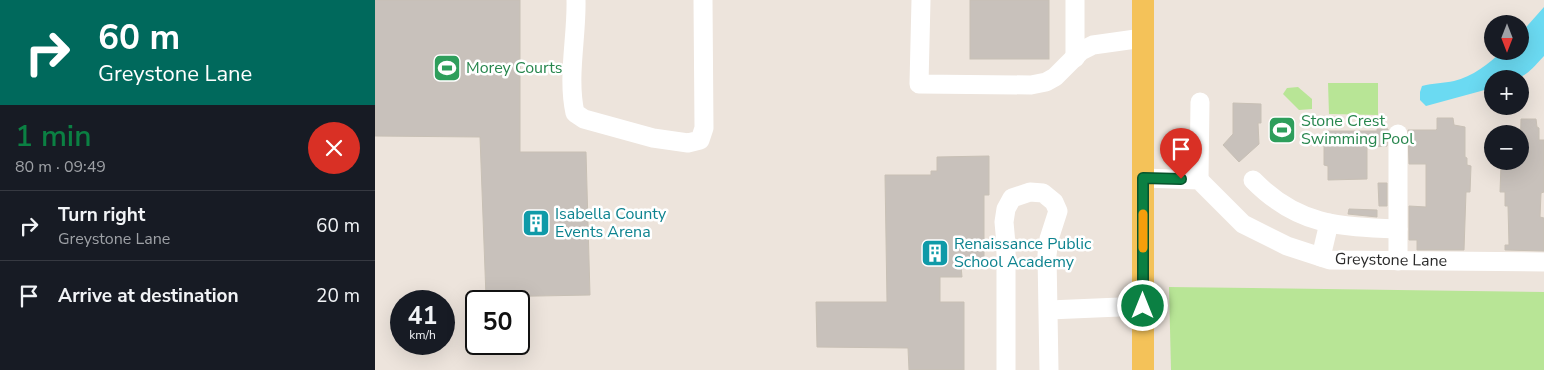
<!DOCTYPE html>
<html lang="en">
<head>
<meta charset="utf-8">
<style>
  :root { --surface:#171b24; --page:#242831; --text:#f1f3f6; --muted:#9ea1a6; --line:#363941; --accent:#0b8043 }
  body { margin:0; font-family:"Nunito Sans",sans-serif; background:var(--page); color:var(--text); height:100vh; display:flex; flex-direction:column; font-size:19px; white-space:nowrap }
  * { box-sizing:border-box; margin:0 }
  p { font-size:16px; color:var(--muted) }
  .icon { flex:none; width:28px; height:28px; fill:none; stroke:currentColor; stroke-width:2; stroke-linecap:round; stroke-linejoin:round }
  .map { position:relative; flex:1; overflow:hidden }
  .side { display:flex; flex-direction:column; background:var(--surface); width:375px }
  .side>* { flex:none }
  .top-card { background:#00695c; color:#fff; overflow:hidden }
  .needle { width:32px; rotate:180deg }
  .buttons { position:absolute; left:1109px; top:15px; display:grid; gap:10px }
  .buttons a { display:grid; place-items:center; width:45px; height:45px; border-radius:50%; background:var(--surface); box-shadow:0 5px 20px #0002; font-size:25px }
  .speed { position:absolute; left:15px; top:290px; display:flex; gap:10px; font-size:25px; font-weight:700; text-align:center }
  .speed>* { display:grid; place-content:center; width:65px; height:65px; border-radius:50%; background:var(--surface); box-shadow:0 5px 20px #0002; line-height:1 }
  .speed small { font-size:12px; font-weight:400 }
  .speed .limit { border:2px solid #111; border-radius:8px; background:#fff; color:#111 }
  .pin { position:absolute; display:grid; place-items:center; width:42px; height:42px; color:#fff; margin:-51px -21px; border-radius:50% 50% 50% 0; rotate:-45deg; box-shadow:0 0 5px #0007 }
  .pin .icon { rotate:45deg }
  .me { position:absolute; width:55px; margin:-28px; rotate:0deg; stroke-linejoin:round; filter:drop-shadow(0 0 4px #0008) }
  .turn { display:flex; align-items:center; gap:18px; height:105px; padding:0 15px; font-size:22px }
  .turn .icon { width:65px; height:65px; stroke-width:2.5 }
  .turn b { display:block; font-size:35px; line-height:42px }
  .round { display:grid; place-items:center; flex:none; width:52px; height:52px; border-radius:26px; background:var(--page) }
  .summary { display:flex; align-items:center; justify-content:space-between; height:85px; padding:0 15px }
  h1 { font-size:30px; font-weight:600; line-height:38px; color:var(--accent) }
  ul { padding:0; list-style:none }
  li { display:flex; align-items:center; gap:15px; height:70px; padding:0 15px; border-top:1px solid var(--line) }
  li div { flex:1 }
  li b { display:block; font-size:19px }
  li em { font-style:normal }
  main { display:flex; flex:1; min-height:0 }
  .map>svg:first-child { display:block }
  .green { fill:#b8e596 }
  .water { fill:#6bdaf2 }
  .building { fill:#c8c1bb; stroke:#c8c0b5 }
  .lines { fill:none; stroke-linecap:round; stroke-linejoin:round }
  .minor { stroke:#fff; stroke-width:19 }
  .major { stroke:#f4c259; stroke-width:22 }
  .route-casing { stroke:#07532c; stroke-width:12 }
  .route { stroke:#0b8043; stroke-width:9 }
  .slow { stroke:#f59e0b; stroke-width:9 }
  .labels { text-anchor:middle; dominant-baseline:central; stroke-width:5; stroke-linejoin:round; paint-order:stroke }
  .leisure-label { font-size:16px; fill:#27864d; stroke:#fff; text-anchor:start }
  .culture-label { font-size:16px; fill:#0d838f; stroke:#fff; text-anchor:start }
  .street-label { font-size:16px; fill:#2a2a2a; stroke:#fff }
</style>
</head>
<body>
<main>
<section class="side">
<div class="top-card">
<div class="turn"><svg class="icon" aria-label="right" viewBox="0 0 24 24"><path d="M7 20v-9h11M14 6l5 5-5 5"/></svg><div><b>60 m</b>Greystone Lane</div></div>
</div>
<div class="summary"><div><h1>1 min</h1><p>80 m · 09:49</p></div><a class="round" style="background:#d93025;color:#fff"><svg class="icon" aria-label="close" viewBox="0 0 24 24"><path d="M6 6l12 12M18 6L6 18"/></svg></a></div>
<ul>
<li><svg class="icon" aria-label="right" viewBox="0 0 24 24"><path d="M7 20v-9h11M14 6l5 5-5 5"/></svg><div><b>Turn right</b><p>Greystone Lane</p></div><em>60 m</em></li>
<li><svg class="icon" aria-label="arrive" viewBox="0 0 24 24"><path d="M6 21V4h12l-3 4 3 4H6"/></svg><div><b>Arrive at destination</b></div><em>20 m</em></li>
</ul>
</section>
<div class="map">
<svg width="1169" height="370" viewBox="0 0 1169 370">
  <rect width="100%" height="100%" fill="#ede4dc"/>
  <g class="green">
    <polygon points="953,83 1003,83 1003,115 954,114"/>
    <polygon points="923,87 937,99 937,109 924,110 908,94 912,88"/>
    <polygon points="794,287 1169,292 1169,370 796,370"/>
  </g>
  <g class="water">
    <path d="M1169,7v49c-21,23 -21,23 -51,23l-1,9 -66,18 -6,-6v-8l2,-6c11,-3 22,-3 32,-5 18,-4 36,-18 48,-30h18v-17z"/>
    <polygon points="901,117 913,118 913,142 901,142"/>
  </g>
  <g class="building">
    <polygon points="0,0 145,0 145,152 211,152 215,295 111,297 105,137 0,136"/>
    <rect x="595" y="0" width="79" height="59"/>
    <polygon points="858,103 886,104 886,123 883,123 884,144 864,162 848,145 858,134"/>
    <polygon points="1062,118 1078,118 1079,125 1090,127 1090,157 1092,158 1092,165 1096,166 1095,192 1091,192 1089,250 1042,250 1042,240 1034,240 1034,206 1051,207 1051,164 1034,164 1033,130 1061,130 1062,129"/>
    <polygon points="1146,119 1161,119 1162,127 1164,128 1164,140 1169,140 1169,192 1166,193 1165,217 1169,218 1169,251 1130,250 1130,245 1134,245 1133,206 1130,206 1130,192 1125,192 1126,165 1131,164 1131,161 1145,161"/>
    <polygon points="1002,129 1013,129 1012,146 992,147 992,179 953,180 953,166 949,165 949,138 953,138 953,131 1002,131"/>
    <polygon points="614,156 614,195 609,195 609,266 586,266 587,277 565,277 565,302 589,302 589,370 534,370 533,348 442,347 441,302 512,302 510,175 556,175 556,171 562,171 562,157"/>
    <polygon points="1003,183 1012,183 1012,206 1004,206"/>
    <polygon points="974,209 1002,210 1002,217 973,214"/>
  </g>
  <g class="lines">
    <g class="minor">
      <path d="M201,0c1,37 -9,76 -1,113l9,6 69,19 35,5 12,-3 4,-12 -1,-128"/>
      <polyline points="546,0 544,84 656,85 671,82 680,77 706,51 718,45 768,38"/>
      <polyline points="700,58 700,0"/>
      <polyline points="769,178 824,180 868,224 912,246 955,260 1169,262"/>
      <polyline points="824,180 825,102"/>
      <path d="M878,180c44,45 85,47 145,49"/>
      <polyline points="946,257 954,223"/>
      <polyline points="1023,261 1023,134"/>
      <polyline points="674,310 768,306"/>
      <polyline points="631,370 631,244 629,222 631,209 637,198 655,192 668,193 679,202 683,211 674,239 672,255 674,370"/>
    </g>
    <polyline class="major" points="768,0 768,370"/>
  </g>
  <g class="lines">
    <g class="route-casing">
      <polyline id="route" points="768,306 768,178 806,179"/>
    </g>
    <use href="#route" class="route"/>
    <polyline class="slow" points="768,214 768,248"/>
  </g>
  <defs>
    <g id="stadium-square" transform="scale(1.4375)"><rect x="-9" y="-9" width="18" height="18" rx="4" fill="#2e9e5b" stroke="#fff"/><path d="M0-5a6.5 5 0 1 0 0 10a6.5 5 0 1 0 0-10ZM-3.5-1.8h7v3.6h-7Z" fill="#fff"/></g>
    <g id="building-square" transform="scale(1.4375)"><rect x="-9" y="-9" width="18" height="18" rx="4" fill="#0f9aa8" stroke="#fff"/><path d="M-4-6H4V6H1V3H-1V6H-4ZM-2.5-4.3h1.7v1.8h-1.7ZM.8-4.3h1.7v1.8H.8ZM-2.5-1h1.7V.8h-1.7ZM.8-1h1.7V.8H.8Z" fill="#fff"/></g>
  </defs>
  <g fill-rule="evenodd">
    <use href="#stadium-square" x="72" y="68"/>
    <use href="#stadium-square" x="907" y="130"/>
    <use href="#building-square" x="161" y="223"/>
    <use href="#building-square" x="560" y="253"/>
  </g>
  <g class="labels">
    <g class="leisure-label">
      <text x="91" y="68">Morey Courts</text>
      <text x="926" y="121">Stone Crest<tspan x="926" dy="18">Swimming Pool</tspan></text>
    </g>
    <g class="culture-label">
      <text x="180" y="214">Isabella County<tspan x="180" dy="18">Events Arena</tspan></text>
      <text x="579" y="244">Renaissance Public<tspan x="579" dy="18">School Academy</tspan></text>
    </g>
    <g class="street-label">
      <text transform="translate(1016 260) rotate(1)">Greystone Lane</text>
    </g>
  </g>
</svg>
<div class="buttons">
<a><svg class="needle" viewBox="-14 -14 28 28"><path d="M0-13l5 13h-10z" fill="#e53935"/><path d="M0 13l5-13h-10z" fill="#9ea1a6"/></svg></a>
<a>+</a>
<a>−</a>
</div>
<div class="speed"><div>41<small>km/h</small></div><div class="limit">50</div></div>
<div class="pin" style="left:806px;top:179px;background:#d93025"><svg class="icon" aria-label="arrive" viewBox="0 0 24 24"><path d="M6 21V4h12l-3 4 3 4H6"/></svg></div>
<svg class="me" style="left:768px;top:306px" viewBox="-20 -20 40 40"><circle r="17" fill="#0b8043" stroke="#fff" stroke-width="3"/><path d="M0-11L8 9 0 5-8 9z" fill="#fff"/></svg>
</div>
</main>
</body>
</html>
